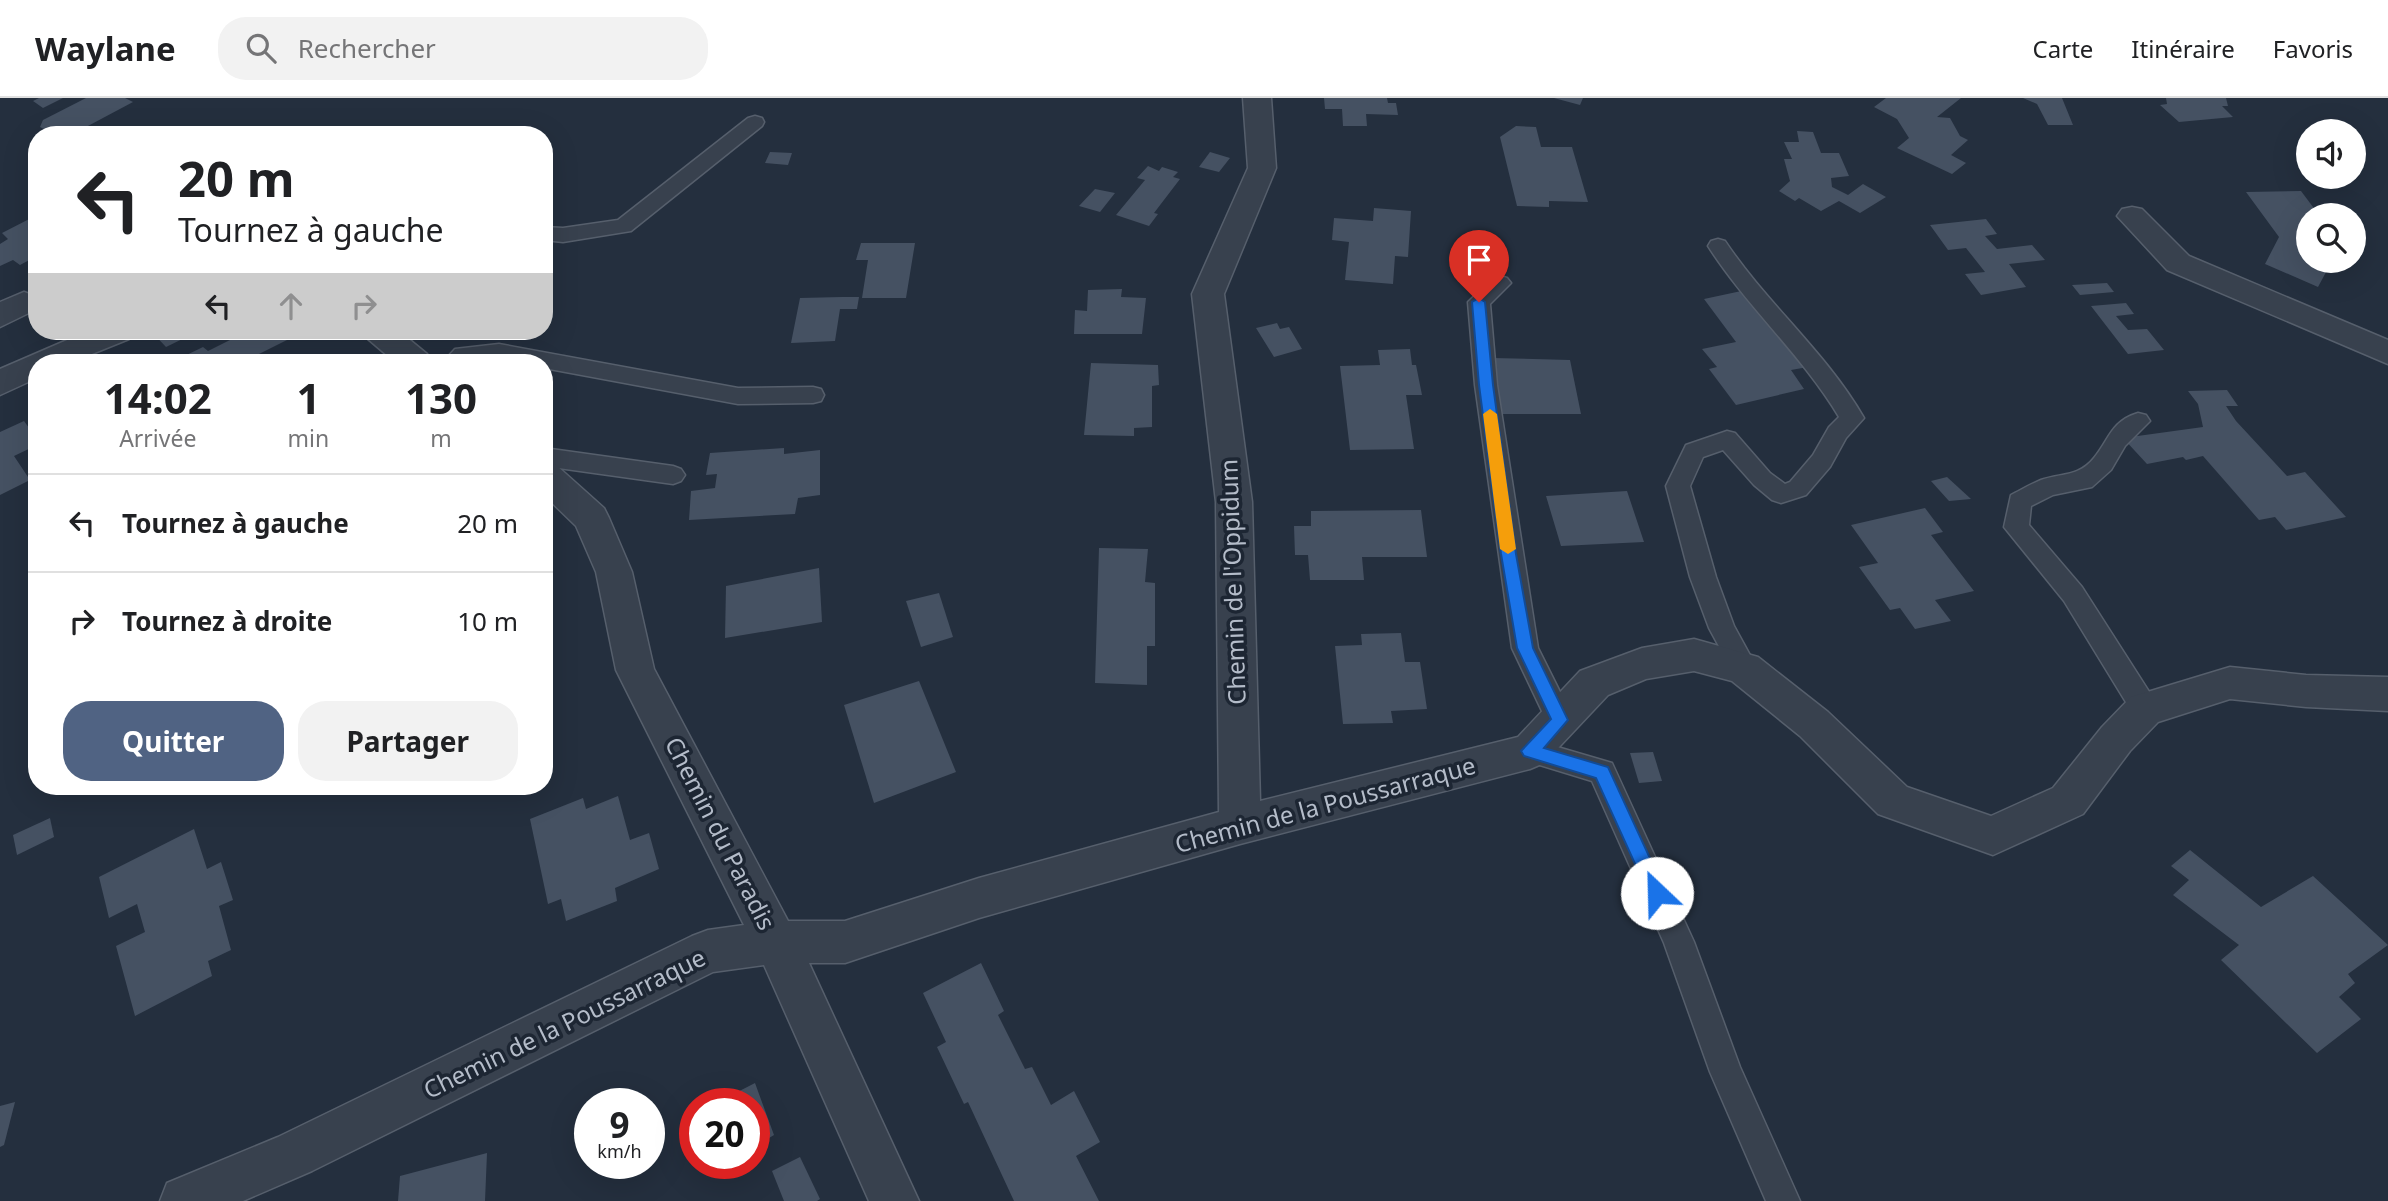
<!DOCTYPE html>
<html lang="fr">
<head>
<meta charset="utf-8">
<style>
  :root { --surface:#fff; --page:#f2f2f2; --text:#202124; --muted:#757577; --line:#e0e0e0; --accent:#506383 }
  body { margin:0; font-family:"Noto Sans",sans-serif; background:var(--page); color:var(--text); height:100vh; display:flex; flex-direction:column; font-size:26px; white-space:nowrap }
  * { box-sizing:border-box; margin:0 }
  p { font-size:23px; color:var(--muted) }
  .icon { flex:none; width:38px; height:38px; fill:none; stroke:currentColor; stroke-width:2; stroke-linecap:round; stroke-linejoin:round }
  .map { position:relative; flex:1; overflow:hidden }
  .panel { position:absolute; left:28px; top:256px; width:525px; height:441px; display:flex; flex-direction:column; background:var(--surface); border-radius:28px; box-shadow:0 7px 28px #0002 }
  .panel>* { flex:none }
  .banner { position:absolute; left:28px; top:28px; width:525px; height:214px; border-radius:28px; box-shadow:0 7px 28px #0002; background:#fff; color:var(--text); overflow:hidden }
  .fabs { position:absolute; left:2296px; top:21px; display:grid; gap:14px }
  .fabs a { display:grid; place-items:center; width:70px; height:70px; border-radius:50%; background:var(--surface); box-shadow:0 7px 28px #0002; font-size:35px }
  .speed { position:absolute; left:574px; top:990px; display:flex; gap:14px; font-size:35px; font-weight:700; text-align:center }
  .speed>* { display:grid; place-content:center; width:91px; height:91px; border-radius:50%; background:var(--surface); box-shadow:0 7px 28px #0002; line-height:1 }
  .speed small { font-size:18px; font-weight:400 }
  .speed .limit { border:10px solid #d22; background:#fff; color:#111 }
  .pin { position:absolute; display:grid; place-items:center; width:60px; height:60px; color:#fff; margin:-72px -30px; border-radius:50% 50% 50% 0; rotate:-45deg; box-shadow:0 0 7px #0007 }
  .pin .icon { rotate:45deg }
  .me { position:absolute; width:77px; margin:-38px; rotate:336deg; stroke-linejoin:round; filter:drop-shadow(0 0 5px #0008) }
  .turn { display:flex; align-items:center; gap:24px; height:147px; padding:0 35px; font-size:32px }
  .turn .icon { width:91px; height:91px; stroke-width:2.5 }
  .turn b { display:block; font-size:49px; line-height:60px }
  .lanes { display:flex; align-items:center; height:66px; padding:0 35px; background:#0003; justify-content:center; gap:35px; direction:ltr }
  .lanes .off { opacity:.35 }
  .eta { display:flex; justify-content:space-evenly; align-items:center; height:119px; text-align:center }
  .eta b { font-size:42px; font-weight:700; line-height:49px }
  .primary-button { display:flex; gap:14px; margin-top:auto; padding:14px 35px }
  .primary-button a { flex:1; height:80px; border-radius:28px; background:var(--accent); color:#fff; font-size:28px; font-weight:700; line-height:80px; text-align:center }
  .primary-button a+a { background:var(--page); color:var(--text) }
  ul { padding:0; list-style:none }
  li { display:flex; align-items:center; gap:21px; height:98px; padding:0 35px; border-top:2px solid var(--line) }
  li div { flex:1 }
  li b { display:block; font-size:26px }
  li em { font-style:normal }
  header { display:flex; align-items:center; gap:42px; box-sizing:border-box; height:98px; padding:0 35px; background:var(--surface); border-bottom:2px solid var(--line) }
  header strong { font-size:33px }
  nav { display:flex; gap:38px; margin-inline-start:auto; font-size:24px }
  .search { width:490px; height:63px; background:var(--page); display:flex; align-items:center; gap:18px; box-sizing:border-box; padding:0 24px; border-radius:28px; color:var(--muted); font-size:26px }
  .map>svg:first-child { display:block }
  .building { fill:#455162 }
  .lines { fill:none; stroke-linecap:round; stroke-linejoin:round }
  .lane-casing { stroke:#565f6c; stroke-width:3 }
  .street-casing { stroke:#565f6c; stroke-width:3 }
  .lane { fill:#38414e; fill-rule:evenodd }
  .street { fill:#38414e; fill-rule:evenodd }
  .route { fill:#1a73e8; stroke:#114b97; stroke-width:2 }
  .slow { fill:#f59e0b }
  .labels { text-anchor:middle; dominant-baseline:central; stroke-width:7; stroke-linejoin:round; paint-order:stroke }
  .street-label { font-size:24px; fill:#b4bcc9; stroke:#1d2633 }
</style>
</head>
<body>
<header>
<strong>Waylane</strong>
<div class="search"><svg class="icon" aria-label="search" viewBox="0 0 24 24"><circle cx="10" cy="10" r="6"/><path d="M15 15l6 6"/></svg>Rechercher</div>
<nav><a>Carte</a><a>Itinéraire</a><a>Favoris</a></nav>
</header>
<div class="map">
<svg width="2388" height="1103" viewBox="0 0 2388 1103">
  <rect width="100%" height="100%" fill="#242f3e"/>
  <g class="building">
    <polygon points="39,0 63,0 43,10 33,3"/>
    <polygon points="86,0 125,0 133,4 71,37 56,37 40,29 43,22"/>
    <polygon points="1324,0 1387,0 1388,5 1396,5 1398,17 1366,16 1367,28 1343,28 1342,11 1325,11"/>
    <polygon points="1554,0 1583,0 1580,7"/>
    <polygon points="1886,0 1961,0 1937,19 1950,20 1960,38 1968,42 1951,57 1966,65 1952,76 1897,50 1909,40 1897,21 1874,9"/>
    <polygon points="2023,0 2062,0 2073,27 2048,27 2037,6"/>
    <polygon points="2166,0 2226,0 2228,8 2222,8 2233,19 2179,24 2160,7 2167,6"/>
    <polygon points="1516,28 1536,29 1541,49 1572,49 1588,104 1549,103 1549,109 1517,108 1500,39"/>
    <polygon points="1797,33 1813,34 1821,55 1839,55 1849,78 1831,80 1832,89 1848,97 1863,86 1886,99 1860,115 1839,103 1821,113 1799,100 1795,103 1779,93 1790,83 1784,61 1792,61 1784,44 1799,44"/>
    <polygon points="770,54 792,55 788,67 765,65"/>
    <polygon points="1210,54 1230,60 1219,74 1199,69"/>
    <polygon points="1148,68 1159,73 1162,69 1178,74 1173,79 1180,81 1154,115 1158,116 1149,128 1116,117 1145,82 1137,80"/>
    <polygon points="1095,91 1115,95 1100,114 1079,108"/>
    <polygon points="2301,93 2319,117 2308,117 2308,163 2332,163 2318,189 2265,166 2279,139 2246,94"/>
    <polygon points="1374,110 1411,113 1408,159 1395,158 1393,186 1345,182 1349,144 1332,142 1334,120 1373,123"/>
    <polygon points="37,117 37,158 20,167 13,162 0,168 0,146 8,141 2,135"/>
    <polygon points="1986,121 1997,136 1985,138 1997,151 2032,147 2045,162 2009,166 2026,189 1981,197 1965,176 1985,174 1966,150 1948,152 1930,127"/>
    <polygon points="861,145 915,145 906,200 862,200 868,162 856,162"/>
    <polygon points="2107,185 2114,194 2080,197 2072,187"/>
    <polygon points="1122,191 1121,199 1146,200 1142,236 1074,236 1075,212 1087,213 1088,192"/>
    <polygon points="1746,192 1808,269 1791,272 1804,291 1736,307 1709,271 1717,269 1702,251 1736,244 1704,201"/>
    <polygon points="842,199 859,199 857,211 840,211 835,243 791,245 800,200"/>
    <polygon points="2126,205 2134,216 2116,218 2128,232 2147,231 2164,252 2128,256 2091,208"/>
    <polygon points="1277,225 1280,231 1289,229 1302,251 1274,259 1256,230"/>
    <polygon points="151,233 199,233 166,249"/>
    <polygon points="248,233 288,233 293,239 243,264 172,264 203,249 208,253"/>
    <polygon points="1410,251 1412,267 1416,267 1422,297 1406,297 1414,351 1350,352 1340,268 1380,267 1378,252"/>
    <polygon points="1492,260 1570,262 1581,316 1501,316"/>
    <polygon points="1091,265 1158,267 1159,287 1152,288 1152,329 1134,330 1134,338 1084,337"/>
    <polygon points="2227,292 2238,308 2226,308 2236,323 2287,378 2305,374 2346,419 2286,432 2275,419 2259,422 2203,358 2186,362 2183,359 2147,366 2123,340 2203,329 2198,306 2188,293"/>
    <polygon points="24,323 37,341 37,347 14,358 30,382 0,397 0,334"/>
    <polygon points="784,350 784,356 820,352 820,397 798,400 795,416 689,422 691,393 715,390 717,376 706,377 710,355"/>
    <polygon points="1947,379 1971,401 1949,403 1931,383"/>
    <polygon points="1627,393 1644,444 1561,448 1546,398"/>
    <polygon points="1925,410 1943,434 1931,437 1974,493 1935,502 1951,523 1915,531 1900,510 1890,512 1859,469 1878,465 1851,427"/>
    <polygon points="1421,412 1427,459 1362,459 1364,482 1310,482 1308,457 1295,457 1294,428 1311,428 1311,413"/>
    <polygon points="1099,450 1148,451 1145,484 1155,485 1155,548 1147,548 1147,587 1095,585"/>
    <polygon points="819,470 822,524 725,540 726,488"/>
    <polygon points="939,495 953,539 921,549 906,503"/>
    <polygon points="1401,535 1405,564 1420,564 1427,611 1391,613 1393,625 1343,626 1335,548 1362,547 1361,536"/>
    <polygon points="919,583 956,674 874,705 844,607"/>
    <polygon points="1653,654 1662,683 1639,685 1630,655"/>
    <polygon points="618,698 630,742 649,735 659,771 615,790 617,803 566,823 561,801 548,806 530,721 583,700 586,711"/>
    <polygon points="50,720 54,739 17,757 13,737"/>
    <polygon points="194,731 207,771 221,764 233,802 219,808 231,852 208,863 212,878 135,918 116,848 145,834 137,806 109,820 99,779"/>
    <polygon points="2190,752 2261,809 2313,778 2388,847 2348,876 2355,885 2339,899 2361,921 2317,955 2221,862 2239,847 2173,797 2189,782 2171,768"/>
    <polygon points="981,865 1004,913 998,917 1025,971 1032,969 1051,1007 1074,993 1100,1044 1076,1058 1099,1103 1014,1103 968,1004 964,1006 937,949 946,944 923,895"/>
    <polygon points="755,985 774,1037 754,1049 754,1006 714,1006"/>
    <polygon points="15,1004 4,1047 0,1049 0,1008"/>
    <polygon points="487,1055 485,1103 398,1103 400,1078"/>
    <polygon points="800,1059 820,1101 817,1103 784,1103 772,1073"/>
  </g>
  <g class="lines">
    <g class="lane-casing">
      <g id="lane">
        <polygon points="755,18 762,20 764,24 762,28 631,133 563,144 544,142 544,129 563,130 618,122 748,20"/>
        <path d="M1718,141l7,2c42,63 101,111 139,177l-18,20 -16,29 -24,28 -25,8 -9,-3 -18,-15 -31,-35 -20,7 -13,29 26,91 18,49 23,42 -4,8 -9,3 -9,-3 -26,-48 -19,-51 -24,-91 20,-41 41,-14 8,2 35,40 15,11 5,-2 23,-27 16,-28 10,-10c-37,-62 -92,-110 -131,-171l3,-5z"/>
        <polygon points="1500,178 1507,180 1511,185 1490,206 1497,287 1538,550 1574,622 1570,630 1560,634 1550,630 1512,550 1475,287 1468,204 1493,180"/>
        <polygon points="499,246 738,290 813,289 821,291 824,297 821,303 813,305 738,306 544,270 544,264 499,262 443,264 455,251"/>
        <path d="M2138,315l8,2 4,6 -25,25 -14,24 -19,17 -39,8 -22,11 -2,19 53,62 73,114 4,8 -4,8 -10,3 -10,-3 -71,-116 -60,-74 7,-32c10,-5 20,-11 30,-15 20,-7 38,-3 53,-22 15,-18 17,-37 44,-45z"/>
        <polygon points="544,350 673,368 681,371 685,377 681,383 673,386 544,368"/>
        <polygon points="1530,641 1612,665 1694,844 1740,969 1800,1103 1766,1103 1710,974 1664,845 1592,683 1520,661 1516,653 1520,645"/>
      </g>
    </g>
    <g class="street-casing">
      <g id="street">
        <polygon points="1243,0 1271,0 1276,70 1224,196 1252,404 1260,703 1518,639 1580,573 1642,550 1694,541 1758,559 1828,614 1907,689 1991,718 2053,690 2102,629 2131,599 2230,569 2306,577 2388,579 2388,613 2306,609 2230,601 2158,624 2130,653 2083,716 1993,757 1878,716 1800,638 1732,583 1694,573 1646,581 1608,597 1544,665 1530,671 1240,746 979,820 845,865 809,865 919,1103 869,1103 764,867 713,874 312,1073 243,1103 160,1103 167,1085 278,1039 692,838 708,832 744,827 616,572 596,474 576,428 544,397 544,363 556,367 604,410 609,420 632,474 654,571 788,823 845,823 979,780 1219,714 1216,404 1192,196 1248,70"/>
        <polygon points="2132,109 2142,111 2189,158 2388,242 2388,266 2167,172 2117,118 2122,111"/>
        <polygon points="24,194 35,198 35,212 0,229 0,204"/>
        <polygon points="88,233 134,233 129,241 72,264 37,264 37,280 0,297 0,271"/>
        <polygon points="363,233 399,233 427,256 431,264 395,264 368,241"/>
      </g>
    </g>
    <use href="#lane" class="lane"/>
    <use href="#street" class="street"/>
  </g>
  <polygon class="route" points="1479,200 1485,204 1493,287 1516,456 1533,550 1568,622 1544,650 1608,669 1666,795 1664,801 1657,804 1651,801 1596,680 1524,658 1521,653 1551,621 1517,550 1501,456 1479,287 1472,204"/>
  <polygon class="slow" points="1490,311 1497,316 1516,451 1508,456 1500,451 1483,316"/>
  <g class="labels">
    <g class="street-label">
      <text transform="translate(1232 484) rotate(-92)">Chemin de l'Oppidum</text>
      <text transform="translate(1325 706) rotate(-15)">Chemin de la Poussarraque</text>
      <text transform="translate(721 735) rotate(63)">Chemin du Paradis</text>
      <text transform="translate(564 925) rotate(-26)">Chemin de la Poussarraque</text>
    </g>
  </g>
</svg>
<div class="fabs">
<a><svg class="icon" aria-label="sound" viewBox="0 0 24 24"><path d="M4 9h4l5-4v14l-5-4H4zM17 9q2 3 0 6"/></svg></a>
<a><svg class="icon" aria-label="search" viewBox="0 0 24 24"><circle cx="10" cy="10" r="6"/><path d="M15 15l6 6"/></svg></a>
</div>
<div class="speed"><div>9<small>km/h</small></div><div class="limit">20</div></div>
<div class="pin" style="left:1479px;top:204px;background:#d93025"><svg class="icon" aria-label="arrive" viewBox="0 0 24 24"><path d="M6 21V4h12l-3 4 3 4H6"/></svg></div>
<svg class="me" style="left:1657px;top:795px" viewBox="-20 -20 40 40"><circle r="19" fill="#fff"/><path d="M0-13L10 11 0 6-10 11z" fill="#1a73e8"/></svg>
<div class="banner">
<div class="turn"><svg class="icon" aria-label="left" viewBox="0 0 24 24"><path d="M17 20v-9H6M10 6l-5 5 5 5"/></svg><div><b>20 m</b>Tournez à gauche</div></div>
<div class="lanes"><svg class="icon" aria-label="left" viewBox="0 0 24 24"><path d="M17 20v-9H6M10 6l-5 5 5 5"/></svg><svg class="icon off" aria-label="ahead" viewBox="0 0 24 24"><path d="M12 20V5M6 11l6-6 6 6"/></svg><svg class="icon off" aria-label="right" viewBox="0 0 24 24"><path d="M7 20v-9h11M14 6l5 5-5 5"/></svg></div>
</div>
<section class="panel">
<div class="eta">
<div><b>14:02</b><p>Arrivée</p></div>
<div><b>1</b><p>min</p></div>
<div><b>130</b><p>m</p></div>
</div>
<ul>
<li><svg class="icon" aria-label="left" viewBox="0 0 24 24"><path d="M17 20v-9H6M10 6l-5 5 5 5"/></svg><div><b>Tournez à gauche</b></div><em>20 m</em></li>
<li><svg class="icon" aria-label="right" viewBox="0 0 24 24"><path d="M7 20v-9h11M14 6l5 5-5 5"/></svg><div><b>Tournez à droite</b></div><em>10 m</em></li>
</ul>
<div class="primary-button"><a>Quitter</a><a>Partager</a></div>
</section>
</div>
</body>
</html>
